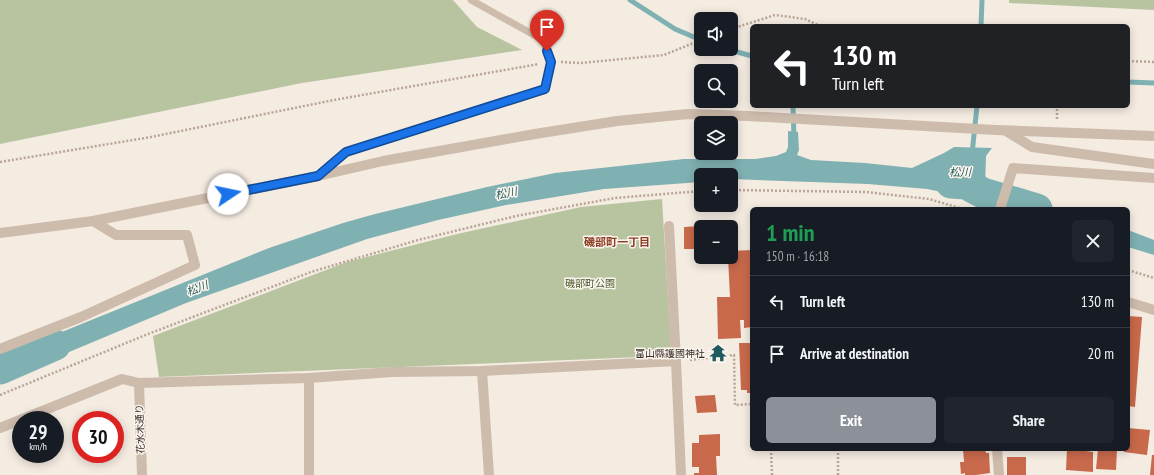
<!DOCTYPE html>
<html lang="en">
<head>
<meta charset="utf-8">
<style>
  :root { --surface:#171b24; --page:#20242c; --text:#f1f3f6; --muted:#9ea1a6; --line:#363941; --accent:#8c9099 }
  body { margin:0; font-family:"PT Sans Narrow","Noto Sans JP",sans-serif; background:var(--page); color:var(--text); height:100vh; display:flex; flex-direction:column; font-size:15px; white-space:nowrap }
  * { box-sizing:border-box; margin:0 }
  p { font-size:13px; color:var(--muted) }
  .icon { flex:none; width:22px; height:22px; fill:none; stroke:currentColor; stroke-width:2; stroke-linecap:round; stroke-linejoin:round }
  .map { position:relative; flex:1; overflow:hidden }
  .panel { position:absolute; left:750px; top:207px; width:380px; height:244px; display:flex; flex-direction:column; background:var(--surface); border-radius:6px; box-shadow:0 2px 10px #0003 }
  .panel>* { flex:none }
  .guide { position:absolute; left:750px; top:24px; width:380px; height:84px; border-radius:6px; box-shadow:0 2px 10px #0003; background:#202124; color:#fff; overflow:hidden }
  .tools { position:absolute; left:694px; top:12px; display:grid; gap:8px }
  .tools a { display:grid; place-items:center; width:44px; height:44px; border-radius:6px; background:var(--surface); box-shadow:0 2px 10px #0003; font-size:20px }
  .speed { position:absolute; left:12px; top:411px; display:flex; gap:8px; font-size:20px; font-weight:700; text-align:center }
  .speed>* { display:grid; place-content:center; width:52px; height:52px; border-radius:50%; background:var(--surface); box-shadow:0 2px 10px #0003; line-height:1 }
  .speed small { font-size:10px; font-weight:400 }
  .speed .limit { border:6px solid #d22; background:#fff; color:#111 }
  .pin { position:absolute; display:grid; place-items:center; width:34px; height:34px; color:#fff; margin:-41px -17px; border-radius:50% 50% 50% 0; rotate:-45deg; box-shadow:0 0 4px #0007 }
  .pin .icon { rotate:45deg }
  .me { position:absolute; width:44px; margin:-22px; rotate:79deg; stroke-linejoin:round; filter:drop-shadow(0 0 3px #0008) }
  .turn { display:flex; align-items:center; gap:14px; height:84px; padding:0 16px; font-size:18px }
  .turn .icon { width:52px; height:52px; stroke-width:2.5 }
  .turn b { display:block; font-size:28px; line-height:34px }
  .round { display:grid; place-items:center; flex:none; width:42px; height:42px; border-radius:6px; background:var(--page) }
  .headline { display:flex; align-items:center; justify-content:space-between; height:68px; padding:0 16px }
  h1 { font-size:24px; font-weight:700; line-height:30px; color:#1e9e55 }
  .cta { display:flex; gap:8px; margin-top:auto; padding:8px 16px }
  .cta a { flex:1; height:46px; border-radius:6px; background:var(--accent); color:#fff; font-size:16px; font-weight:700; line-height:46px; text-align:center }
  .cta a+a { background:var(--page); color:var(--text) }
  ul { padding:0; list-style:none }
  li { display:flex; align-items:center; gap:12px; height:52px; padding:0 16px; border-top:1px solid var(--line) }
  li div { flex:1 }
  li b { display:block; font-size:15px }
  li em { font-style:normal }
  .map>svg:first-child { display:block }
  .green { fill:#b8c4a0 }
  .water { fill:#7fb0b2 }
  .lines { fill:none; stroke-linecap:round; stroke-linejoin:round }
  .stream { stroke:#7fb0b2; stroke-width:5 }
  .river { stroke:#7fb0b2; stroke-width:31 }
  .building { fill:#c8694b }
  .path { stroke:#b9a596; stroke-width:2.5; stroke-dasharray:2 2; stroke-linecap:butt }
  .service { stroke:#cdbbac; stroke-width:7 }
  .minor { stroke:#cdbbac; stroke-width:10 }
  .tertiary { stroke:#cdbbac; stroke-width:10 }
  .route-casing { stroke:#114b97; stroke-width:10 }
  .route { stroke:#1a73e8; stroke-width:7 }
  .labels { text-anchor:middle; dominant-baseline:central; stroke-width:3; stroke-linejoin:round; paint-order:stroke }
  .park-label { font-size:10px; fill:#4a5a2e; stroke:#fbf5ee }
  .poi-label { font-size:10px; fill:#3b302b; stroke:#fbf5ee; text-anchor:end }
  .street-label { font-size:10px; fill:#3b302b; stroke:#fbf5ee }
  .water-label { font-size:11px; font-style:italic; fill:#1f5a5e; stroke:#fbf5ee }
  .neighbourhood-label { font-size:11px; font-weight:bold; fill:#8c3b22; stroke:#fbf5ee }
</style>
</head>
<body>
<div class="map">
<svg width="1154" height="475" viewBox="0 0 1154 475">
  <rect width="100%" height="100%" fill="#f4ebe1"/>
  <g class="green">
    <polygon points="0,0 453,0 477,27 522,50 302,83 0,144"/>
    <polygon points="1009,0 1154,0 1154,10 1009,3"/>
    <polygon points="662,199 671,350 664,356 159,377 153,336 347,262 457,234 581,207"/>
  </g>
  <g class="water">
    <polygon points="788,131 798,132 799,150 797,155 811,160 865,163 912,168 944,153 954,147 992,148 986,156 985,187 992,190 989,201 986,200 983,205 956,195 927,189 868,184 731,179 731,175 701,175 701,182 604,189 506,205 438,220 367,239 186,303 19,373 10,353 269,248 343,223 375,214 487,187 555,173 684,159 755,159 776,156 786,152 788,147"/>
    <polygon points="1009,197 1021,200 1022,198 1027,199 1060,209 1018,209 1017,207 1007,205"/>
    <polygon points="1128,230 1154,240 1154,255 1128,247"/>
    <polygon points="7,354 15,374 0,380 0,357"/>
  </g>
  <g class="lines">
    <g class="stream">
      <polyline points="630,0 675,29 701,40"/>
      <polyline points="981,26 982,0"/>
      <polyline points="726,49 752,56"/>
      <polyline points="1128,82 1154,83"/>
      <polyline points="793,106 794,138"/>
      <polyline points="972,154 977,106"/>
    </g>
    <g class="river">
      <polyline points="951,183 966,184 983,193 1037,209"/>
      <polyline points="0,369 55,345"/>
    </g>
  </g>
  <g class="building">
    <polygon points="701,226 701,249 684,249 684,227"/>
    <polygon points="752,250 752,327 744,328 744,320 740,320 741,338 718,339 717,297 730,297 728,257 731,257 731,251"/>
    <polygon points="1128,316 1142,317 1135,407 1128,406"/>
    <polygon points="739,343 752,343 752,393 747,393 747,390 741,390"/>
    <polygon points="715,395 717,412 697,413 695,396"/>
    <polygon points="1128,428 1150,430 1147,455 1124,452 1124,449 1128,449"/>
    <polygon points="720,434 720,456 716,456 717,475 694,475 694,473 699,473 699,467 692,467 692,443 699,443 699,435"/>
    <polygon points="963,449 985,449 986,453 989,453 990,473 976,475 965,475 965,473 961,474 960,462 964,462"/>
    <polygon points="1067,449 1086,449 1086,451 1093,452 1093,472 1066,470"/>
    <polygon points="1098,449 1117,449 1116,470 1096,469"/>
    <polygon points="1152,455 1154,455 1154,475 1150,475"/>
    <rect x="1007" y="457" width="19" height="18"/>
  </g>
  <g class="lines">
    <g class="path">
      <polyline points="731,29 775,15 805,19 820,26"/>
      <polyline points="1128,61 1154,62"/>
      <polyline points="561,62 581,63 664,55 701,40"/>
      <polyline points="1057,119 1057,106"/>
      <polyline points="0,162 151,137 334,100 539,64"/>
      <polyline points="731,190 866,192 929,199 963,209"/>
      <polyline points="1128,270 1154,278"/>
      <polyline points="690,360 734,355 735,405 752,404"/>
      <polyline points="0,395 148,334 311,272 418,240 516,216 615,198 701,191"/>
      <polyline points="771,449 772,475"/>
      <polyline points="838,449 838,475"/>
    </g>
    <polyline class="service" points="320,175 346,152 545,89 551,62 543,40 471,0"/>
    <g class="minor">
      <polyline points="1006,131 1032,147 1154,164"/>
      <polyline points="1000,209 1013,168 1154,178"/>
      <polyline points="669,226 676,361"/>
      <polyline points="0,233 93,221 318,176 383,161 535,134 617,121 688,114 748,116 995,130 1154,136"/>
      <polyline points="1128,302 1154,310"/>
      <polyline points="0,349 81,317 195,265 187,235 116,235 93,221"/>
      <polyline points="482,371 489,475"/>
      <polyline points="0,428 122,379 139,383 309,378 392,372 482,371 676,361 681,475"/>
      <polyline points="997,449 999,475"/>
      <polyline points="309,475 309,378"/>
    </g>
    <polyline class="tertiary" points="139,383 142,475"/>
  </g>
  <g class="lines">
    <g class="route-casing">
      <polyline id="route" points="228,194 318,176 346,152 545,89 551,62 547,51"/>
    </g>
    <use href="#route" class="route"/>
  </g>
  <defs>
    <g id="temple-bare" transform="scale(1.38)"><path d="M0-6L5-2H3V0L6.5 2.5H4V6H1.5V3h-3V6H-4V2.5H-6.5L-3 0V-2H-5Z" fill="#1f5a5e" stroke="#fbf5ee" stroke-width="2.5" paint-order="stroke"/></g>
  </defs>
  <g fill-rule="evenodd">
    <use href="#temple-bare" x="718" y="353"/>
  </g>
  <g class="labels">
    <g class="park-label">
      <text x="590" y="283">磯部町公園</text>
    </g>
    <g class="poi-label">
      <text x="705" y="353">富山縣護國神社</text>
    </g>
    <g class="street-label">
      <text transform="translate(140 429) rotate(-92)">花水木通り</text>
    </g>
    <g class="water-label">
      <text x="960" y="172">松川</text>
      <text transform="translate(506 193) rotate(-11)">松川</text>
      <text transform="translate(197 288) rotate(-21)">松川</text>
    </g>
    <g class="neighbourhood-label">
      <text x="617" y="242">磯部町一丁目</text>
    </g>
  </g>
</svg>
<div class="tools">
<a><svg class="icon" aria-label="sound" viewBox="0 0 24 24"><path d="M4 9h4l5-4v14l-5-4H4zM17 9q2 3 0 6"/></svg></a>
<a><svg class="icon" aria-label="search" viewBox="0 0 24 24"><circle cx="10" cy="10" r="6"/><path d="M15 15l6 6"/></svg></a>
<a><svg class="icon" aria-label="layers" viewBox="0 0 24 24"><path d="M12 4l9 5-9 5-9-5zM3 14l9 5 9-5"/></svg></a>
<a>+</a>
<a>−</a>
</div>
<div class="speed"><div>29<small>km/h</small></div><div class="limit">30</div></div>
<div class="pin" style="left:547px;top:51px;background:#d93025"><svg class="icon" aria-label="arrive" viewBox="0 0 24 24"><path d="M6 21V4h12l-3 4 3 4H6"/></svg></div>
<svg class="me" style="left:228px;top:194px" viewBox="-20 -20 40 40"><circle r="19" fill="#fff"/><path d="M0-13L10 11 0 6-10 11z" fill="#1a73e8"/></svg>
<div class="guide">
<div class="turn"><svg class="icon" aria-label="left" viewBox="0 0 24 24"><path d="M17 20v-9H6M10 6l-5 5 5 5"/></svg><div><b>130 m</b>Turn left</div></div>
</div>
<section class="panel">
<div class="headline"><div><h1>1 min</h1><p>150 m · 16:18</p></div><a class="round"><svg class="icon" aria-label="close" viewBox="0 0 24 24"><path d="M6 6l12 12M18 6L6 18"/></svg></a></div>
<ul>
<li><svg class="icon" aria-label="left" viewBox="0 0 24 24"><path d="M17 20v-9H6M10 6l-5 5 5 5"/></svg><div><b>Turn left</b></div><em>130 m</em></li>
<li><svg class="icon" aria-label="arrive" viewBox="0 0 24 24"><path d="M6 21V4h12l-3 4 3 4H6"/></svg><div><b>Arrive at destination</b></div><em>20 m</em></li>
</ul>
<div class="cta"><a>Exit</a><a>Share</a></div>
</section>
</div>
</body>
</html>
